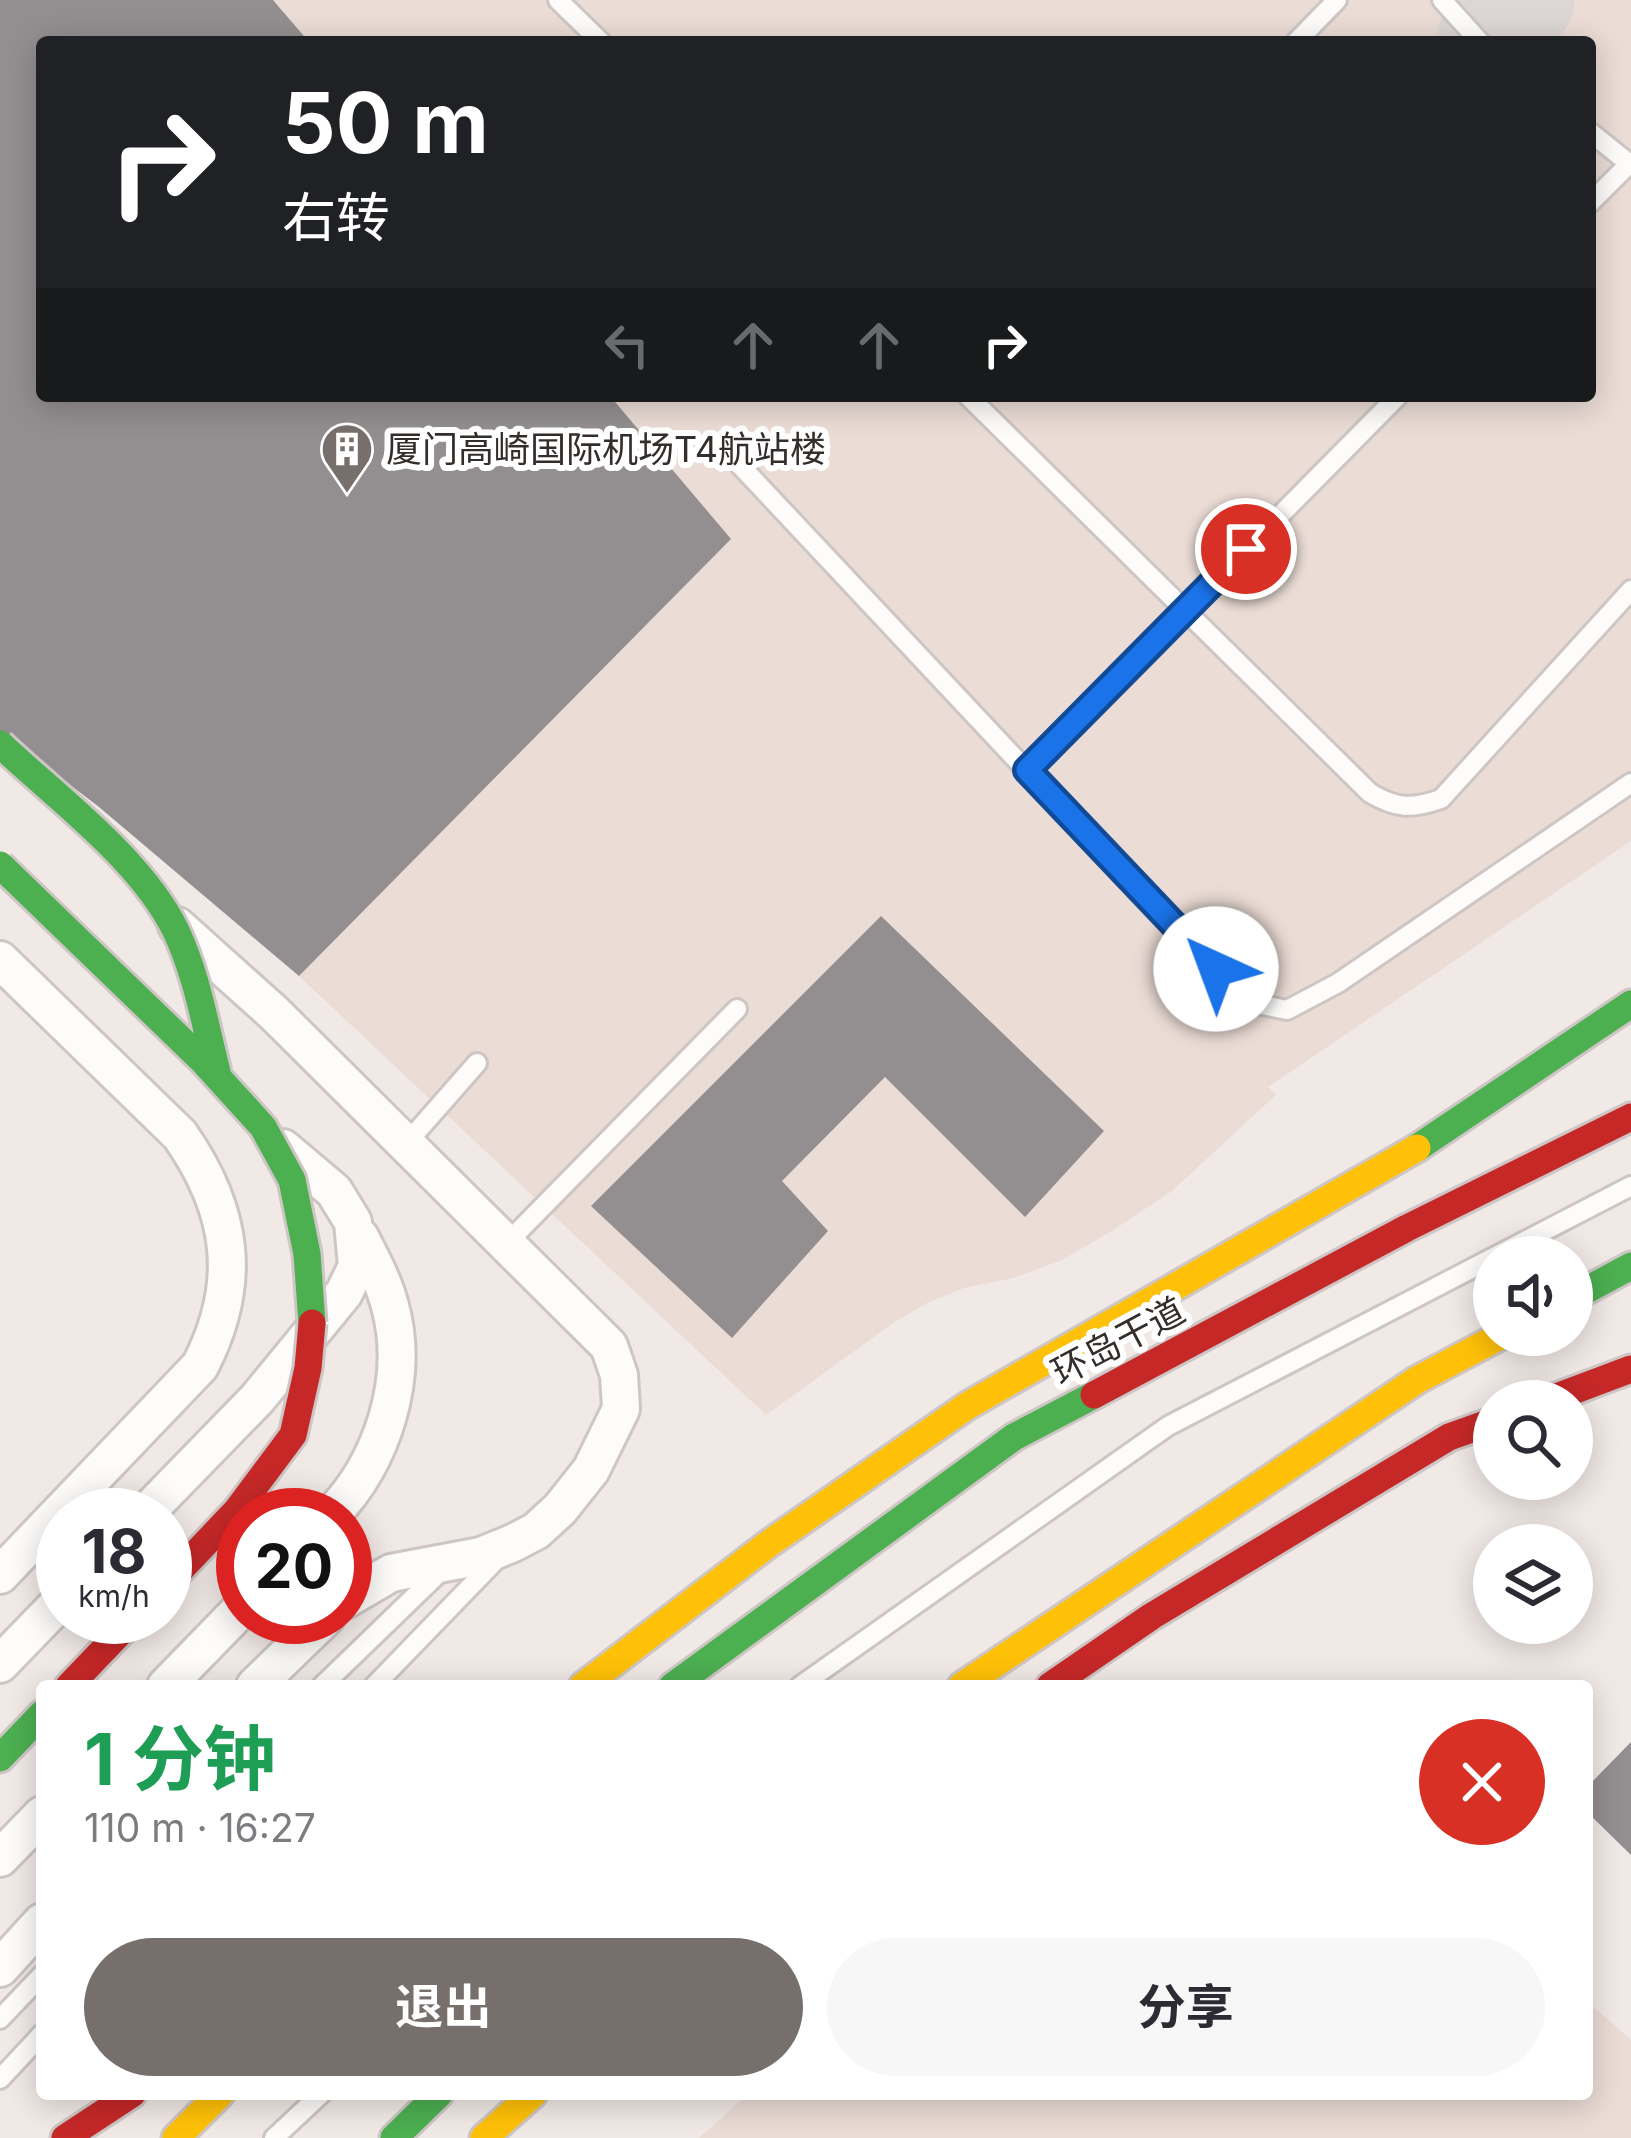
<!DOCTYPE html>
<html lang="zh">
<head>
<meta charset="utf-8">
<style>
  :root { --surface:#fff; --page:#f7f7f7; --text:#2b2b33; --muted:#7c7c81; --accent:#766f6c }
  body { margin:0; font-family:Inter,"Noto Sans SC",sans-serif; background:var(--page); color:var(--text); height:100vh; display:flex; flex-direction:column; font-size:45px; white-space:nowrap }
  * { box-sizing:border-box; margin:0 }
  p { font-size:39px; color:var(--muted) }
  .icon { flex:none; width:66px; height:66px; fill:none; stroke:currentColor; stroke-width:2; stroke-linecap:round; stroke-linejoin:round }
  .map { position:relative; flex:1; overflow:hidden }
  .details { position:absolute; left:36px; top:1680px; width:1557px; height:420px; display:flex; flex-direction:column; background:var(--surface); border-radius:12px; box-shadow:0 6px 30px #0003 }
  .details>* { flex:none }
  .hud { position:absolute; left:36px; top:36px; width:1560px; height:366px; border-radius:12px; box-shadow:0 6px 30px #0003; background:#202124; color:#fff; overflow:hidden }
  .buttons { position:absolute; left:1473px; top:1236px; display:grid; gap:24px }
  .buttons a { display:grid; place-items:center; width:120px; height:120px; border-radius:50%; background:var(--surface); box-shadow:0 6px 30px #0003; font-size:60px }
  .speed { position:absolute; left:36px; top:1488px; display:flex; gap:24px; font-size:60px; font-weight:700; text-align:center }
  .speed>* { display:grid; place-content:center; width:156px; height:156px; border-radius:50%; background:var(--surface); box-shadow:0 6px 30px #0003; line-height:1 }
  .speed small { font-size:30px; font-weight:400 }
  .speed .limit { border:18px solid #d22; background:#fff; color:#111 }
  .pin { position:absolute; display:grid; place-items:center; width:102px; height:102px; color:#fff; margin:-51px; border:6px solid #fff; border-radius:50%; box-shadow:0 3px 12px #0007 }
  .me { position:absolute; width:132px; margin:-66px; rotate:317deg; stroke-linejoin:round; filter:drop-shadow(0 0 9px #0008) }
  .turn { display:flex; align-items:center; gap:42px; height:252px; padding:0 48px; font-size:54px }
  .turn .icon { width:156px; height:156px; stroke-width:2.5 }
  .turn b { display:block; font-size:84px; line-height:102px }
  .lanes { display:flex; align-items:center; height:114px; padding:0 48px; background:#0003; justify-content:center; gap:60px; direction:ltr }
  .lanes .off { opacity:.35 }
  .round { display:grid; place-items:center; flex:none; width:126px; height:126px; border-radius:63px; background:var(--page) }
  .overview { display:flex; align-items:center; justify-content:space-between; height:204px; padding:0 48px }
  h1 { font-size:72px; font-weight:700; line-height:90px; color:#1e9e55 }
  .action { display:flex; gap:24px; margin-top:auto; padding:24px 48px }
  .action a { flex:1; height:138px; border-radius:72px; background:var(--accent); color:#fff; font-size:48px; font-weight:700; line-height:138px; text-align:center }
  .action a+a { background:var(--page); color:var(--text) }
  .map>svg:first-child { display:block }
  .built { fill:#ebdcd5; fill-rule:evenodd }
  .lines { fill:none; stroke-linecap:round; stroke-linejoin:round }
  .taxiway { stroke:#dcd6d4; stroke-width:99 }
  .building { fill:#938f90 }
  .lane-casing { stroke:#cdc6c4; stroke-width:24 }
  .street-casing { stroke:#cdc6c4; stroke-width:42 }
  .fast-casing { stroke:#cdc6c4; stroke-width:33 }
  .slow-casing { stroke:#cdc6c4; stroke-width:33 }
  .jam-casing { stroke:#cdc6c4; stroke-width:33 }
  .lane { stroke:#fdfcfb; stroke-width:18 }
  .street { stroke:#fdfcfb; stroke-width:36 }
  .fast { stroke:#4caf50; stroke-width:27 }
  .slow { stroke:#ffc107; stroke-width:27 }
  .jam { stroke:#c62828; stroke-width:27 }
  .fast-bridge-casing { stroke:#cdc6c4; stroke-width:33; stroke-linecap:butt }
  .jam-bridge-casing { stroke:#cdc6c4; stroke-width:33; stroke-linecap:butt }
  .fast-bridge { stroke:#4caf50; stroke-width:27 }
  .jam-bridge { stroke:#c62828; stroke-width:27 }
  .route-casing { stroke:#114b97; stroke-width:30 }
  .route { stroke:#1a73e8; stroke-width:21 }
  .labels { text-anchor:middle; dominant-baseline:central; stroke-width:12; stroke-linejoin:round; paint-order:stroke }
  .poi-label { font-size:36px; fill:#332e2b; stroke:#fff; text-anchor:start }
  .street-label { font-size:36px; fill:#332e2b; stroke:#fff }
</style>
</head>
<body>
<div class="map">
<svg width="1631" height="2138" viewBox="0 0 1631 2138">
  <rect width="100%" height="100%" fill="#f1e9e6"/>
  <g class="built">
    <path d="M0,0h1631v841l-363,246 8,8 -35,32 -69,64 -60,40 -50,29 -49,18 -49,10 -37,15 -31,18 -130,94 -467,-439 -200,-169 -99,-76zM42,42h1548v354h-1548z"/>
    <polygon points="1587,2001 1631,2040 1631,2138 699,2138 748,2094 1587,2094"/>
  </g>
  <g class="lines">
    <polyline class="taxiway" points="1485,42 1525,0"/>
  </g>
  <g class="building">
    <polygon points="0,0 273,0 309,42 42,42 42,396 610,396 731,539 299,976 99,807 0,731"/>
    <polygon points="881,916 1104,1131 1025,1217 885,1077 782,1181 828,1231 732,1338 591,1206"/>
    <polygon points="1631,1742 1631,1855 1587,1812 1587,1787"/>
  </g>
  <g class="lines">
    <g class="lane-casing">
      <g id="lane">
        <polyline points="558,0 601,42"/>
        <polyline points="1442,0 1480,42"/>
        <polyline points="1296,42 1337,0"/>
        <polyline points="1590,132 1631,165"/>
        <polyline points="1590,203 1631,162"/>
        <path d="M968,396l402,397c27,16 42,16 71,6l190,-209"/>
        <polyline points="1398,396 1027,771 1248,1002 1287,1010 1338,983 1631,783"/>
        <polyline points="723,447 1027,771"/>
        <polyline points="405,1145 477,1063"/>
        <polyline points="507,1243 737,1009"/>
        <polyline points="322,1686 444,1568"/>
        <polyline points="374,1686 497,1559"/>
        <polyline points="800,1686 1168,1426 1631,1186"/>
        <polyline points="0,2019 42,1975"/>
        <polyline points="0,2079 42,2034"/>
        <polyline points="274,2138 321,2094"/>
      </g>
    </g>
    <g class="street-casing">
      <g id="street">
        <polyline points="177,926 274,1013 609,1346 619,1375 621,1409 591,1470 560,1509 536,1531 513,1543 481,1556 391,1573 345,1600"/>
        <path d="M0,960l180,175c53,76 63,148 20,231l-200,209"/>
        <polyline points="144,1515 257,1399 344,1293 357,1266 353,1222 334,1191 283,1148"/>
        <path d="M331,1515c51,-52 79,-136 59,-209 -6,-24 -19,-47 -30,-69"/>
        <polyline points="0,1664 63,1599"/>
        <polyline points="166,1686 243,1607"/>
        <polyline points="255,1686 326,1617"/>
        <polyline points="0,1858 42,1815"/>
        <polyline points="0,1968 42,1922"/>
      </g>
    </g>
    <g class="fast-casing">
      <g id="fast">
        <polyline points="1417,1148 1631,1004"/>
        <polyline points="1572,1298 1631,1266"/>
        <polyline points="673,1686 1014,1437 1094,1395"/>
        <polyline points="0,1758 42,1714"/>
        <polyline points="394,2138 439,2094"/>
      </g>
    </g>
    <g class="slow-casing">
      <g id="slow">
        <polyline points="583,1686 767,1545 967,1406 1417,1148"/>
        <polyline points="962,1686 1417,1380 1502,1335"/>
        <polyline points="176,2138 220,2094"/>
        <polyline points="484,2138 533,2094"/>
      </g>
    </g>
    <g class="jam-casing">
      <g id="jam">
        <polyline points="1094,1395 1407,1228 1631,1117"/>
        <polyline points="1546,1401 1631,1369"/>
        <polyline points="69,1686 135,1617"/>
        <polyline points="1050,1686 1152,1616 1449,1437 1494,1421"/>
        <polyline points="65,2138 132,2094"/>
      </g>
    </g>
    <use href="#lane" class="lane"/>
    <use href="#street" class="street"/>
    <use href="#fast" class="fast"/>
    <use href="#slow" class="slow"/>
    <use href="#jam" class="jam"/>
    <g class="fast-bridge-casing">
      <g id="fast-bridge">
        <path d="M0,744c57,54 141,115 176,187 21,44 29,94 41,141"/>
        <polyline points="0,865 202,1060 263,1127 292,1180 307,1254 312,1323"/>
      </g>
    </g>
    <g class="jam-bridge-casing">
      <polyline id="jam-bridge" points="165,1586 237,1510 293,1435 308,1368 312,1323"/>
    </g>
    <use href="#fast-bridge" class="fast-bridge"/>
    <use href="#jam-bridge" class="jam-bridge"/>
  </g>
  <g class="lines">
    <g class="route-casing">
      <polyline id="route" points="1216,969 1027,770 1246,549"/>
    </g>
    <use href="#route" class="route"/>
  </g>
  <defs>
    <g id="building-pin" transform="scale(2.7)"><path d="M0 17L-7.5 6A9.5 9.5 0 1 1 7.5 6Z" fill="#766f6c" stroke="#fff"/><path d="M-4-6H4V6H1V3H-1V6H-4ZM-2.5-4.3h1.7v1.8h-1.7ZM.8-4.3h1.7v1.8H.8ZM-2.5-1h1.7V.8h-1.7ZM.8-1h1.7V.8H.8Z" fill="#fff"/></g>
  </defs>
  <g fill-rule="evenodd">
    <use href="#building-pin" x="347" y="449"/>
  </g>
  <g class="labels">
    <g class="poi-label">
      <text x="386" y="449">厦门高崎国际机场T4航站楼</text>
    </g>
    <g class="street-label">
      <text transform="translate(1118 1341) rotate(-28)">环岛干道</text>
    </g>
  </g>
</svg>
<div class="buttons">
<a><svg class="icon" aria-label="sound" viewBox="0 0 24 24"><path d="M4 9h4l5-4v14l-5-4H4zM17 9q2 3 0 6"/></svg></a>
<a><svg class="icon" aria-label="search" viewBox="0 0 24 24"><circle cx="10" cy="10" r="6"/><path d="M15 15l6 6"/></svg></a>
<a><svg class="icon" aria-label="layers" viewBox="0 0 24 24"><path d="M12 4l9 5-9 5-9-5zM3 14l9 5 9-5"/></svg></a>
</div>
<div class="speed"><div>18<small>km/h</small></div><div class="limit">20</div></div>
<div class="pin" style="left:1246px;top:549px;background:#d93025"><svg class="icon" aria-label="arrive" viewBox="0 0 24 24"><path d="M6 21V4h12l-3 4 3 4H6"/></svg></div>
<svg class="me" style="left:1216px;top:969px" viewBox="-20 -20 40 40"><circle r="19" fill="#fff"/><path d="M0-13L10 11 0 6-10 11z" fill="#1a73e8"/></svg>
<div class="hud">
<div class="turn"><svg class="icon" aria-label="right" viewBox="0 0 24 24"><path d="M7 20v-9h11M14 6l5 5-5 5"/></svg><div><b>50 m</b>右转</div></div>
<div class="lanes"><svg class="icon off" aria-label="left" viewBox="0 0 24 24"><path d="M17 20v-9H6M10 6l-5 5 5 5"/></svg><svg class="icon off" aria-label="ahead" viewBox="0 0 24 24"><path d="M12 20V5M6 11l6-6 6 6"/></svg><svg class="icon off" aria-label="ahead" viewBox="0 0 24 24"><path d="M12 20V5M6 11l6-6 6 6"/></svg><svg class="icon" aria-label="right" viewBox="0 0 24 24"><path d="M7 20v-9h11M14 6l5 5-5 5"/></svg></div>
</div>
<section class="details">
<div class="overview"><div><h1>1 分钟</h1><p>110 m · 16:27</p></div><a class="round" style="background:#d93025;color:#fff"><svg class="icon" aria-label="close" viewBox="0 0 24 24"><path d="M6 6l12 12M18 6L6 18"/></svg></a></div>
<div class="action"><a>退出</a><a>分享</a></div>
</section>
</div>
</body>
</html>
